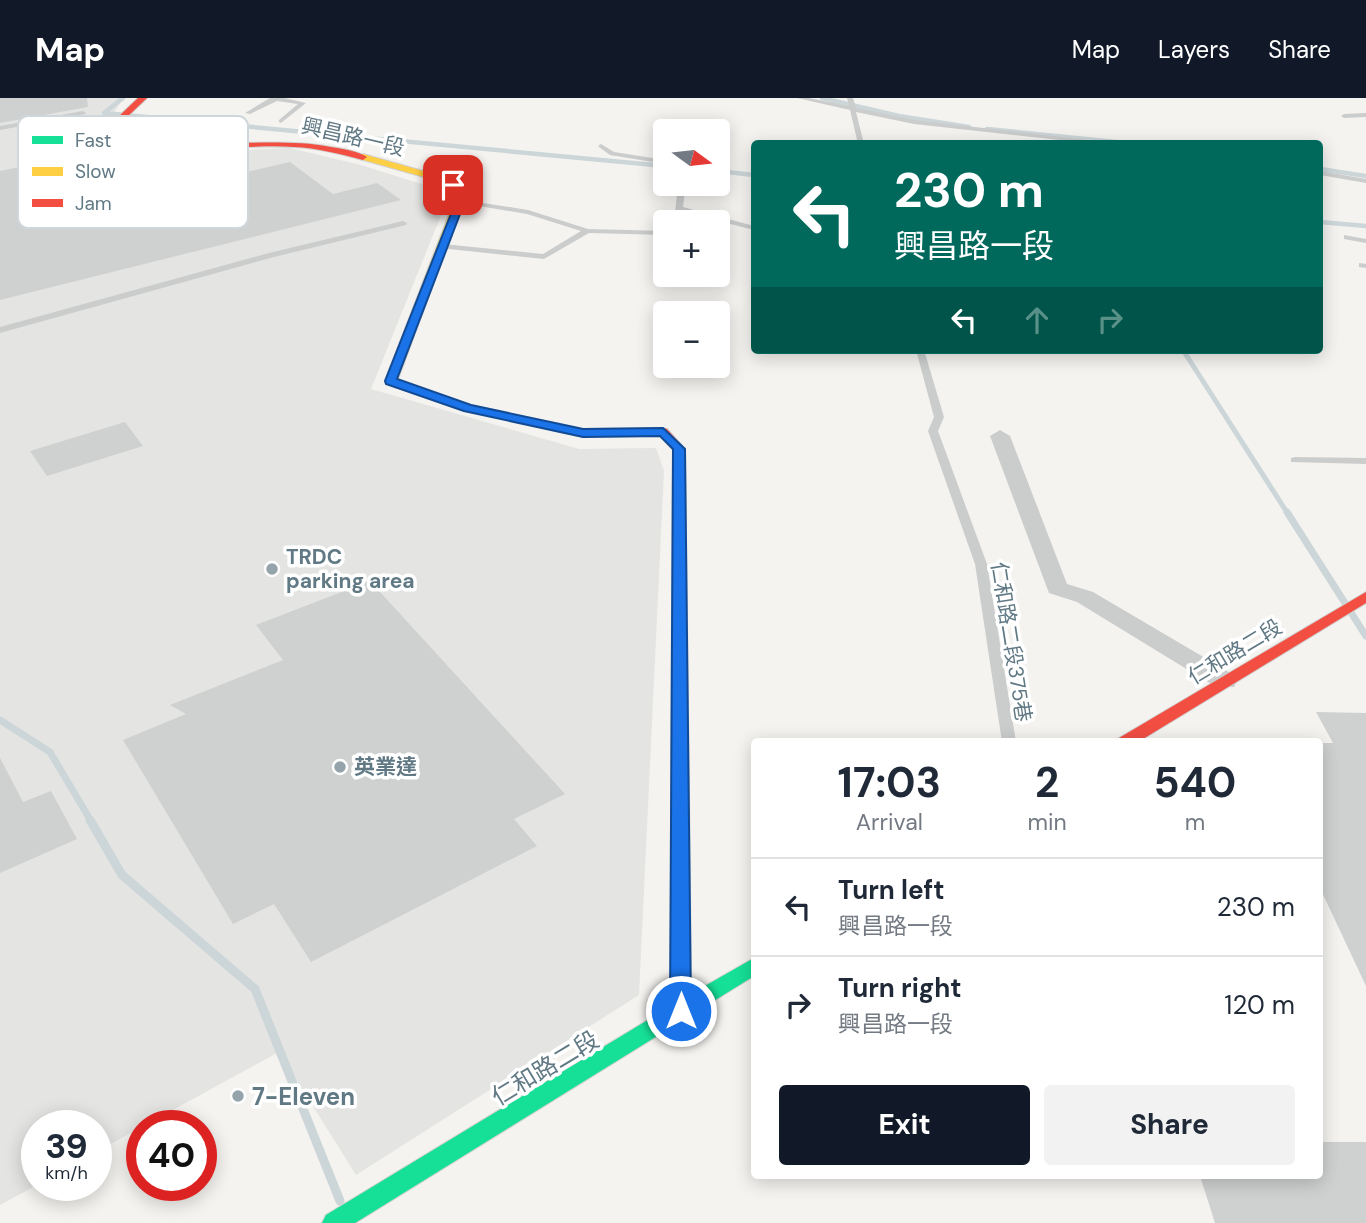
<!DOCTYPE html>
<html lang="en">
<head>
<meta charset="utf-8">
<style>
  :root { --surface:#fff; --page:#f2f2f3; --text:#1f2937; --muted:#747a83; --line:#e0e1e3; --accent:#111827 }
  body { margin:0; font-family:"DM Sans","Noto Sans TC",sans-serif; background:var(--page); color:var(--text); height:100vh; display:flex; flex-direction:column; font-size:26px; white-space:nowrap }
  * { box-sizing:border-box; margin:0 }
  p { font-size:23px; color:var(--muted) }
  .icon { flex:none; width:38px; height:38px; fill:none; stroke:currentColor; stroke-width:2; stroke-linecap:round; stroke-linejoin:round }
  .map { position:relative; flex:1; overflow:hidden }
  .drawer { position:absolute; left:751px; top:640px; width:572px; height:441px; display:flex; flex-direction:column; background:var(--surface); border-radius:7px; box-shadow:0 4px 18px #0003 }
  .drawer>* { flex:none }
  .hud { position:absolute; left:751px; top:42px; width:572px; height:214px; border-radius:7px; box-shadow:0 4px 18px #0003; background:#00695c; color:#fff; overflow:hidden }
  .needle { width:46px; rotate:105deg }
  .fabs { position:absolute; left:653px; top:21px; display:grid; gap:14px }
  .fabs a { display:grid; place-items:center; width:77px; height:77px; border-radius:7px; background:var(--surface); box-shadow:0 4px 18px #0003; font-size:35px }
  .speed { position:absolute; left:21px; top:1012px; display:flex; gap:14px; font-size:35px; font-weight:700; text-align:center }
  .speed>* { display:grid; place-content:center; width:91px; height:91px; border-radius:50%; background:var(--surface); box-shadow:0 4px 18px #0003; line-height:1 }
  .speed small { font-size:18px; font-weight:400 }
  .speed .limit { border:10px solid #d22; background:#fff; color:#111 }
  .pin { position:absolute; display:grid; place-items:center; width:60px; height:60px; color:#fff; margin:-30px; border-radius:14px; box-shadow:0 4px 10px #0006 }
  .me { position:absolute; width:77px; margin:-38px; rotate:0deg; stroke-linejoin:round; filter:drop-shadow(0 0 5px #0008) }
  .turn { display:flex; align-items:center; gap:24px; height:147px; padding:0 28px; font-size:32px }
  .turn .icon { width:91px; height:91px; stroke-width:2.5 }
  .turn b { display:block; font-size:49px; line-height:60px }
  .lanes { display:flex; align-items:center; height:66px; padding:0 28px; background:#0003; justify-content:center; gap:35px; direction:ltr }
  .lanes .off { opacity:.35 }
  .eta { display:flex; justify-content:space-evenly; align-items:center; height:119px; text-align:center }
  .eta b { font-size:42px; font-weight:700; line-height:49px }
  .button { display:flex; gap:14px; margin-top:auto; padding:14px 28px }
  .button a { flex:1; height:80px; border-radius:7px; background:var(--accent); color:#fff; font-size:28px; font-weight:700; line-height:80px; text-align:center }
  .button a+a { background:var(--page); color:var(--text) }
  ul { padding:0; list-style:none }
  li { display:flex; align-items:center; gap:21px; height:98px; padding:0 28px; border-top:2px solid var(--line) }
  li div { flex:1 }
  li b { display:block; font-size:26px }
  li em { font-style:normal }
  header { display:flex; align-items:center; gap:42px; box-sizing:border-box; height:98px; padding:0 35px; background:var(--accent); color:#fff }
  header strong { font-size:33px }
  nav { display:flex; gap:38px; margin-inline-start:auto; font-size:24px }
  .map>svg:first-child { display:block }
  .built { fill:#e4e4e3 }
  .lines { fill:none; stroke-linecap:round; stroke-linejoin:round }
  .stream-far3 { stroke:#ccd6d8; stroke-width:4.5 }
  .stream-far2 { stroke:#ccd6d8; stroke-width:5 }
  .stream-far1 { stroke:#ccd6d8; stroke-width:7 }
  .stream { stroke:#ccd6d8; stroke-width:9 }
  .building { fill:#cfd0d0 }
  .fast-casing { stroke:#d0d1d0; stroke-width:2 }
  .slow-casing { stroke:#d0d1d0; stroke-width:2 }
  .jam-casing { stroke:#d0d1d0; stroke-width:2 }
  .lane { fill:#cbcccc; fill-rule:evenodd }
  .street { fill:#cbcccc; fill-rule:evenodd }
  .fast { fill:#16e098; fill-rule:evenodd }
  .slow { fill:#ffcf43; fill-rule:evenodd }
  .jam { fill:#f24e42; fill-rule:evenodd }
  .route { fill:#1a73e8; stroke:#114b97; stroke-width:2 }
  .poi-dot { fill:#94a4aa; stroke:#fff; stroke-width:2.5 }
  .labels { text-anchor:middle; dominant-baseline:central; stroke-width:7; stroke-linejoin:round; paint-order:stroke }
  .street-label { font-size:21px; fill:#607984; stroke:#fff }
  .poi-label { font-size:21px; font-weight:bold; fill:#607984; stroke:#fff; text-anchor:start }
  .near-street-label { font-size:24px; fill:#607984; stroke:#fff }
  .near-poi-label { font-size:24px; font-weight:bold; fill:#607984; stroke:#fff; text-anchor:start }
  .key { fill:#fff; stroke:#cfd7da; stroke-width:2 }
  .key-label { font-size:19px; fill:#607984 }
</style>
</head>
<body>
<header>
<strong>Map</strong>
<nav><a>Map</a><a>Layers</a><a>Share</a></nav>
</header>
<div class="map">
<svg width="1366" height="1125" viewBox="0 0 1366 1125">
  <rect width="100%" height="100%" fill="#f4f3f0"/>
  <polygon class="built" points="0,0 123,0 106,28 166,46 242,52 290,50 361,67 450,95 371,291 579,351 656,350 664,373 639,897 356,1077 279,954 96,1054 96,1027 37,1027 37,1087 0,1107"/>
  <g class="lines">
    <g class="stream-far3">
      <polyline points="123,0 104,15 665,68"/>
      <polyline points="822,0 899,18 969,29"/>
      <polyline points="987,31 1136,46"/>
      <polyline points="1320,71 1366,78"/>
      <polyline points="718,73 754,77"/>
      <polyline points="1320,124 1366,128"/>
    </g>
    <polyline class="stream-far2" points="1183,252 1288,416"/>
    <g class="stream-far1">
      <polyline points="1287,414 1366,538"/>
      <polyline points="0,622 50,654 91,723"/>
    </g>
    <polyline class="stream" points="90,722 122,777 255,891 340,1103"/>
  </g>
  <g class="building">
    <polygon points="0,0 87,0 88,9 0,25"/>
    <polygon points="106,51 154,95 290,64 333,96 377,85 401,102 0,202 0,73"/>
    <polygon points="125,324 143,348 47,378 30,353"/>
    <polygon points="370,483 565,696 514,721 537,748 311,864 274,806 233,826 123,642 186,616 170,607 283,562 256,527"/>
    <polygon points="1316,614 1366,615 1366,888 1320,790 1320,645 1333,645"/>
    <polygon points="0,660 23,704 51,693 77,741 0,775"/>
    <polygon points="1320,1044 1366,1044 1366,1125 1215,1125 1200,1078 1320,1078"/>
  </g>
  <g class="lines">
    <g class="fast-casing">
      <polygon id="fast" points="680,690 686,692 689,696 691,896 754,860 754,878 355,1125 322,1125 326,1117 671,908 671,696 674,692"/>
    </g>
    <g class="slow-casing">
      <polygon id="slow" points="363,56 430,75 468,92 398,281 471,307 560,326 560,332 464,313 387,286 385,283 458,93 424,79 360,61 359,59"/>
    </g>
    <g class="jam-casing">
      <g id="jam">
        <path d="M138,0h9l-21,20c54,40 141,16 205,29 12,2 27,4 36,10l-4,3c-23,-6 -46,-12 -69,-13 -56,-4 -133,14 -177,-29z"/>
        <polygon points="556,325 583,331 663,330 667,331 685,351 689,696 686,700 674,700 671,696 673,352 660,338 583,339 552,332 552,326"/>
        <polygon points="1366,494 1366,505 1138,644 1117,644 1119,640"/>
      </g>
    </g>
    <g class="lane">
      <polygon points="270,0 284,0 306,5 281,25 279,24 279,22 298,6 277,3 250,16 245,15"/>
      <polygon points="797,0 809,0 849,8 847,0 853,0 856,10 914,22 1122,46 1096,46 914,26 856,14 864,46 858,46 850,12"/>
      <polygon points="83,13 86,15 85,16 0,32 0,28"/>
      <polygon points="1366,15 1366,19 1344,20 1341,18 1344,16"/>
      <polygon points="601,46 614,54 665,62 665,66 610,57 599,49 598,48"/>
      <polygon points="1320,73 1366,81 1366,85 1320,77"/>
      <polygon points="678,86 686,86 683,109 754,128 754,132 683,114 682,124 674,124"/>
      <polygon points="458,101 528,112 588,131 665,133 665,137 589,135 544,161 440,150 440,146 443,146 543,156 581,133 527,116 461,105 457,103"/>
      <polygon points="403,123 407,125 406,127 274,159 0,235 0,229 269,155"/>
      <polygon points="1344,137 1366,141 1366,145 1344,141"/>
      <polygon points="1359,165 1366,166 1366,170 1359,169"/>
      <polygon points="916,252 924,252 944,319 938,333 987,466 1016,644 1002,644 975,466 928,333 934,319"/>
      <polygon points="1295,359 1366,360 1366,366 1291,364 1291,360"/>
    </g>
    <polygon class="street" points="1000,332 1010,338 1067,486 1093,494 1234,577 1237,583 1234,589 1216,589 1077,504 1049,495 990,338"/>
    <use href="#fast" class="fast"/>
    <use href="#slow" class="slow"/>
    <use href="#jam" class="jam"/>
  </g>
  <polygon class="route" points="453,84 468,92 465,103 397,281 471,307 583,331 663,330 685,351 691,913 688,919 681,922 673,919 670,913 673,351 660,338 583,339 464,313 386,286 385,283 456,103 458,93 449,87"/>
  <g class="poi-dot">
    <circle cx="272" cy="471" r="7"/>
    <circle cx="340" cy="669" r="7"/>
    <circle cx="238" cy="998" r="7"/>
  </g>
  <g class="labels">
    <g class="street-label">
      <text transform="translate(353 39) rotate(13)">興昌路一段</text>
      <text transform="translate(1011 544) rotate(81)">仁和路二段375巷</text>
      <text transform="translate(1235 554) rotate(-31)">仁和路二段</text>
    </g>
    <g class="poi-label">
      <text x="286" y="459">TRDC<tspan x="286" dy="24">parking area</tspan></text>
      <text x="354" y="669">英業達</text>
    </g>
    <g class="near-street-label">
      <text transform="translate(545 970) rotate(-31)">仁和路二段</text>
    </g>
    <g class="near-poi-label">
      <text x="252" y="998">7-Eleven</text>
    </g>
  </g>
  <rect x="18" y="18" width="230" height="112" rx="10" class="key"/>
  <rect x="32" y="38" width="31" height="8" fill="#16e098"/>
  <rect x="32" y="69" width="31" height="9" fill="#ffcf43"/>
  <rect x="32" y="101" width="31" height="8" fill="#f24e42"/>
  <g class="key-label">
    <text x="75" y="49">Fast</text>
    <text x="75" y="80">Slow</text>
    <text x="75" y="112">Jam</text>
  </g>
</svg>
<div class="fabs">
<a><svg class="needle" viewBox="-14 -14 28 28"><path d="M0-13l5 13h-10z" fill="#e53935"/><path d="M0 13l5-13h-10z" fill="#747a83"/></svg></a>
<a>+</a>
<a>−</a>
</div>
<div class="speed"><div>39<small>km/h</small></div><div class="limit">40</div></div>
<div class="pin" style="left:453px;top:87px;background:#d93025"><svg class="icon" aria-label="arrive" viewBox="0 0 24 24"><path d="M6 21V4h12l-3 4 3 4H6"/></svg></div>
<svg class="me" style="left:681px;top:913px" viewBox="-20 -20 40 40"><circle r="17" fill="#1a73e8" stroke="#fff" stroke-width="3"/><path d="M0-11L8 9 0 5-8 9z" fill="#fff"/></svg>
<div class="hud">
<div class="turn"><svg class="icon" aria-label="left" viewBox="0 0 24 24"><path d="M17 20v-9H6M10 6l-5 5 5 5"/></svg><div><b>230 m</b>興昌路一段</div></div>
<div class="lanes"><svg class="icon" aria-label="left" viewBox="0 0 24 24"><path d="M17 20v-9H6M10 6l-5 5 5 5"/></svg><svg class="icon off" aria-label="ahead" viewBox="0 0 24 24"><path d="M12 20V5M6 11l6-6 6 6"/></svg><svg class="icon off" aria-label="right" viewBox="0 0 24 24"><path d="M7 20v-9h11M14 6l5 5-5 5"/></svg></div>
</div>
<section class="drawer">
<div class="eta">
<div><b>17:03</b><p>Arrival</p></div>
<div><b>2</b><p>min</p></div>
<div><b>540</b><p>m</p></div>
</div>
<ul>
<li><svg class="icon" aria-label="left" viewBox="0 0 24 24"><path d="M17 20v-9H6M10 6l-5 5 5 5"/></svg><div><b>Turn left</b><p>興昌路一段</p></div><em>230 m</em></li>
<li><svg class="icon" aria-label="right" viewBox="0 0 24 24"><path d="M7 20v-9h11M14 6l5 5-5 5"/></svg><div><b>Turn right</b><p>興昌路一段</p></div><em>120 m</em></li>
</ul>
<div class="button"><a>Exit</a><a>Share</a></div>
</section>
</div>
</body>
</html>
